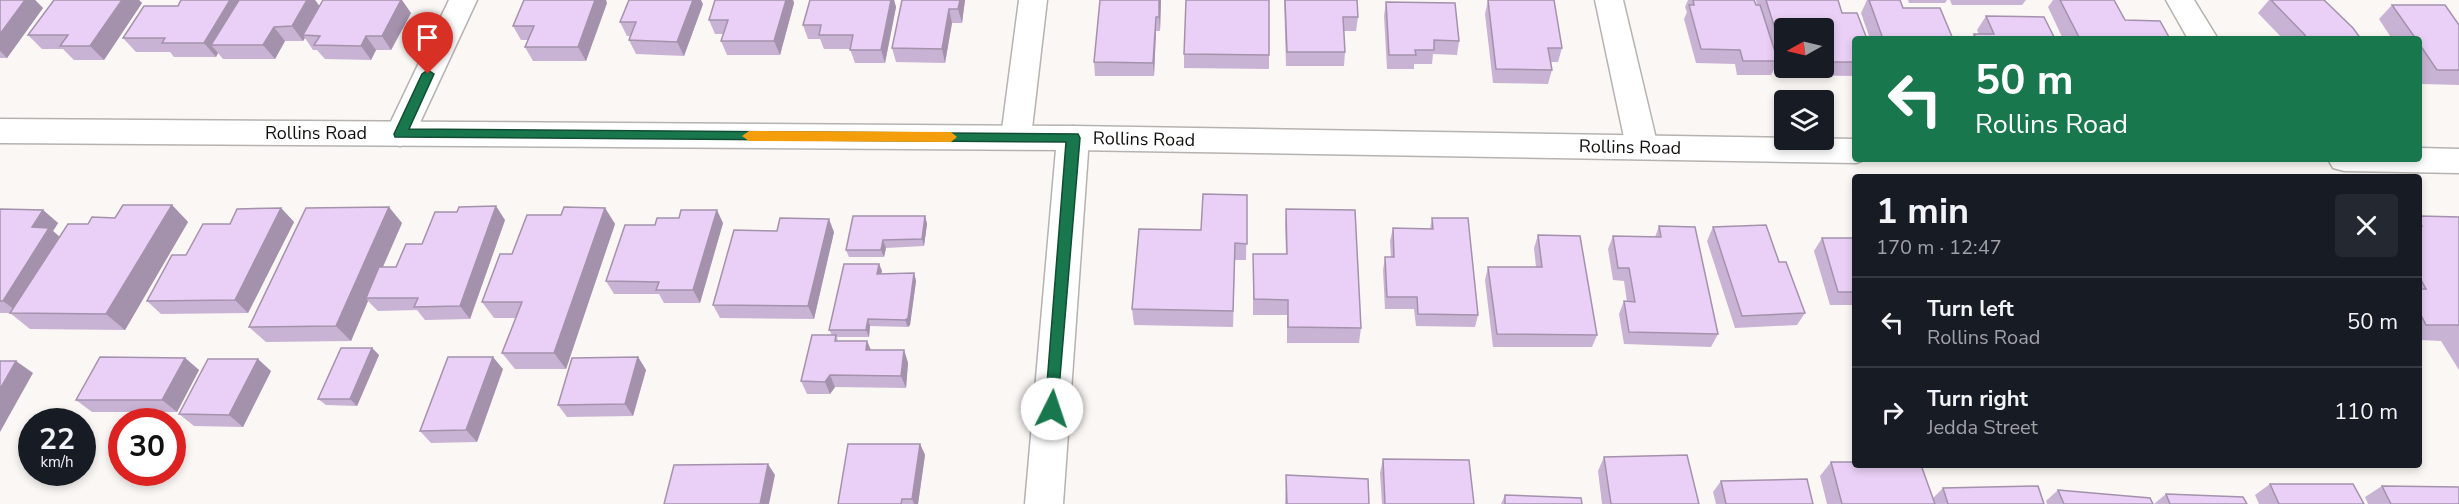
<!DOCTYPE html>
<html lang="en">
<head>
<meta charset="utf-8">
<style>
  :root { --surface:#171b24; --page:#242831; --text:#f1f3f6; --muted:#9ea1a6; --line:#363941 }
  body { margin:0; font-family:"Nunito Sans",sans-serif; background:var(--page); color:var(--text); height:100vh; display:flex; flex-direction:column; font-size:22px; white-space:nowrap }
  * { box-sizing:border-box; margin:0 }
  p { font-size:20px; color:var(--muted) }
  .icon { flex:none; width:33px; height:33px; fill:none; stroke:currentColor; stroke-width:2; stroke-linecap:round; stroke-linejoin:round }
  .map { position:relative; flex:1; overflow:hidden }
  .details { position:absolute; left:1852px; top:174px; width:570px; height:294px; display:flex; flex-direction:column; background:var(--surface); border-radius:6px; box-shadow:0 3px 9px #0003 }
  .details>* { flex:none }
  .hud { position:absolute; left:1852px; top:36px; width:570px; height:126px; border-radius:6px; box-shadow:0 3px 9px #0003; background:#18774d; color:#fff; overflow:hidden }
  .needle { width:39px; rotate:262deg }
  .buttons { position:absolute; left:1774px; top:18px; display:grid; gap:12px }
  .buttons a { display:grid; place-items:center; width:60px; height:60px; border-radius:6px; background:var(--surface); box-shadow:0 3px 9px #0003; font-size:30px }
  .speed { position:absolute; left:18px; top:408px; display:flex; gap:12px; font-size:30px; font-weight:700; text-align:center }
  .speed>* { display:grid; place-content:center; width:78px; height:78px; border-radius:50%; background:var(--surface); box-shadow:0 3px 9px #0003; line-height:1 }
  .speed small { font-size:15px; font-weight:400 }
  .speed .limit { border:9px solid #d22; background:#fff; color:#111 }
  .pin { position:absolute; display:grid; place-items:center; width:51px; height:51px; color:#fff; margin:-62px -26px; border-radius:50% 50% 50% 0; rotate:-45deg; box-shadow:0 0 6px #0007 }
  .pin .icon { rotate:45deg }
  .me { position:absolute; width:66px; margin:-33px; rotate:4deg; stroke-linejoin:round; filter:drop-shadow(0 0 4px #0008) }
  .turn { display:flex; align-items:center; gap:21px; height:126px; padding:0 24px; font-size:27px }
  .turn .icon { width:78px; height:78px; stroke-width:2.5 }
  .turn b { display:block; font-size:42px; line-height:51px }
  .round { display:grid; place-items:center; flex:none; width:63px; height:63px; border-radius:6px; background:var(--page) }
  .overview { display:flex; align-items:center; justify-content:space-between; height:102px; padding:0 24px }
  h1 { font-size:36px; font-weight:700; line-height:45px }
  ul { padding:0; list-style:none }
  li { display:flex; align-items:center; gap:18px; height:90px; padding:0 24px; border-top:2px solid var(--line) }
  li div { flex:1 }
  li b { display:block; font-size:22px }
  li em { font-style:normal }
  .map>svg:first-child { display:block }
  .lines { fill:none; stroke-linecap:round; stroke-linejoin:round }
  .minor-casing { stroke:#b6b2af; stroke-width:3 }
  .tertiary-casing { stroke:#b6b2af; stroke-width:3 }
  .minor { fill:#fff; fill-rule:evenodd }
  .tertiary { fill:#fff; fill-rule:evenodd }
  .wall { fill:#c9b3d4; fill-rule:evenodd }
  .shaded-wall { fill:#a492ac }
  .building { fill:#ead0f6; stroke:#a492ac; stroke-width:1.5 }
  .route { fill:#18774d; stroke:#104d32; stroke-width:1.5 }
  .slow { fill:#f59e0b }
  .labels { text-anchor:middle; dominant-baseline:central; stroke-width:5; stroke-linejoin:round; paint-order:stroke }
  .street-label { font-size:18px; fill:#12100f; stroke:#fff }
</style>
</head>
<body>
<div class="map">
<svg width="2459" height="504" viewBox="0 0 2459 504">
  <rect width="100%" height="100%" fill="#fbf7f4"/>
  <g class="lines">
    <g class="minor-casing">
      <g id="minor">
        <polygon points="449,0 477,0 411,142 400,146 389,142 385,134"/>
        <polygon points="1019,0 1047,0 1031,137 1027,145 1016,149 1005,145 1001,137"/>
        <polygon points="1595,0 1623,0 1658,147 1653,155 1642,159 1631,155 1626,147"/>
        <polygon points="2166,0 2194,0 2218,39 2188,39"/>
        <polygon points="1073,126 1084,130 1089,138 1063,504 1025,504 1057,138 1062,130"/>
      </g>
    </g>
    <g class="tertiary-casing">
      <g id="tertiary">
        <polygon points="0,119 1073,126 1856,139 1856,159 1867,159 1856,163 1073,150 0,143"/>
        <polygon points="2420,148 2459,149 2459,173 2344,171 2333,168 2328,159 2420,159"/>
      </g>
    </g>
    <use href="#minor" class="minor"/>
    <use href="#tertiary" class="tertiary"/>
  </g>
  <g class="wall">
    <polygon points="0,0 35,0 43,8 7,58 0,58"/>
    <polygon points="54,0 139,0 142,3 104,60 74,60 63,49 42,49 28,35"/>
    <polygon points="181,0 315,0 319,6 411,13 391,50 376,50 371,60 325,59 317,50 313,50 305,38 303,41 285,41 275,59 223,59 218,53 216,57 174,57 170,52 136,52 123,38 178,6"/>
    <polygon points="715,0 793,0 794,3 780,55 727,55 721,41 723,34 715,34 709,20"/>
    <polygon points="810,0 894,0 896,7 885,63 855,63 850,49 824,49 820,39 808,39 803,25"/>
    <polygon points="902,0 965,0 962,23 952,23 945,63 896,62 892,48"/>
    <polygon points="1161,0 1160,31 1156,31 1154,76 1095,76 1094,62"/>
    <polygon points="1284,0 1357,0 1358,17 1356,31 1344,31 1345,52 1344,66 1286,66"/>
    <polygon points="1488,0 1562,48 1558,62 1551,62 1552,70 1548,84 1493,83 1485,14"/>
    <path d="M1688,0h66l2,5h1l-1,-5h82l4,13 14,26v37l-78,-1 -2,-9 -5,9h-34l-2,-11 -39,-1 -12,-44 3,-7 -2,-5zM1785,28h39v40h-39z"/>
    <polygon points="1867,0 1900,0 1903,8 1953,39 1870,39 1861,13"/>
    <polygon points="1908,0 1947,0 1945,3 1909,3"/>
    <polygon points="1950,0 2026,0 2022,5 1952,5"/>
    <polygon points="2053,0 2114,0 2125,20 2170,39 2063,39 2048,7"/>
    <polygon points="2269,0 2324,0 2361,39 2283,39 2258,13"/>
    <polygon points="1386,2 1459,41 1457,55 1433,54 1432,64 1414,64 1414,69 1387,69 1384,16"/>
    <polygon points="607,3 586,61 533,61 525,47 528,40 521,40 513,26"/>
    <polygon points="703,4 684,56 636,54 629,40 630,36 627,36 620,22"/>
    <polygon points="2392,5 2458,24 2459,23 2459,85 2422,84 2420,80 2420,39 2392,39 2379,19"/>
    <polygon points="1986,16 2055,39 1971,39 1974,34 1979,34 1977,30"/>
    <polygon points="1184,54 1269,55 1269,69 1184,68"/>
    <polygon points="1247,195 1246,260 1235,260 1233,327 1134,325 1132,309 1201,230"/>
    <polygon points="172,205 188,222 125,330 30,329 10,313 0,313 0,209 43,210 58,223 53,231 60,237 88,224"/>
    <polygon points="281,208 294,222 248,313 161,314 147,301 186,255 230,224"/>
    <polygon points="605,208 615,224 566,369 515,369 502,353 516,318 494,318 482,302 512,254 561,215"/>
    <polygon points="1286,209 1361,328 1359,343 1287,343 1287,315 1253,315 1253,254 1286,254 1285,225"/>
    <polygon points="925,216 927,224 924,246 886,248 884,257 849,257 846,250"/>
    <polygon points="2420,216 2459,217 2459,370 2441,341 2420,340"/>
    <polygon points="1432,218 1478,315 1475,327 1416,326 1414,309 1385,309 1383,270 1385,257 1391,257 1390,241 1393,228 1430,229"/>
    <polygon points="505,220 470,319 425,320 417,310 378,311 368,301 351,341 266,342 249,327 402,223 383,267 396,267 422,244"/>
    <polygon points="723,223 700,303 664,303 659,294 614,294 606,281 655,225"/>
    <polygon points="1659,226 1718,334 1711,347 1624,344 1619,314 1624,301 1627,302 1624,281 1613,280 1608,249 1613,236 1655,237"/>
    <polygon points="1713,227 1779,262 1805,313 1797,325 1735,328 1707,241"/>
    <polygon points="834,232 814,319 720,318 713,305"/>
    <polygon points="1538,235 1597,335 1592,347 1493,347 1485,280 1488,267 1536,267 1534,248"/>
    <polygon points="1822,238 1856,238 1856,305 1830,305 1814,251"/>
    <polygon points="879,264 882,271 881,274 914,273 916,281 910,325 908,327 870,326 869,337 837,337 838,341 867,341 871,350 904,350 908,363 906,388 835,387 830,394 807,394 801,381 832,335 829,330"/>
    <polygon points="372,348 379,355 357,406 326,405 318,399"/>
    <polygon points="638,357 646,370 633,416 567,417 558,405"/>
    <polygon points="185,358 199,370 177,412 92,412 76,400"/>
    <polygon points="503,369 477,442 431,443 420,431"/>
    <polygon points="271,371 243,427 194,426 179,414"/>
    <polygon points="920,444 925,455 918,504 838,504"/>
    <polygon points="1604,457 1699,504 1602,504 1598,471"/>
    <polygon points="1383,459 1474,504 1382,504 1380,473"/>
    <polygon points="1831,462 1933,498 1943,488 2044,504 1827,504 1820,476"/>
    <polygon points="1286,475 1369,504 1285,504"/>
    <polygon points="1721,481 1813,504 1716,504 1713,492"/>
    <polygon points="2270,484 2364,504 2259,504 2255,495"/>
    <polygon points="2382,486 2459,504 2368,504 2365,497"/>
    <polygon points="2058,490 2153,504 2047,504 2046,501"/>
    <polygon points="2166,494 2247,504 2154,504"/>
    <polygon points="1505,495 1582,504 1501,504"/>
  </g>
  <g class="shaded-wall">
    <polygon points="25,0 35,0 43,8 7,58 0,51 0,34"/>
    <polygon points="122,0 139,0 142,3 104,60 90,46"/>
    <polygon points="230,0 250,0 211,45 218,53 216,57 204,43"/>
    <polygon points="307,0 315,0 321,8 303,35 305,38 303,41 292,26"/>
    <polygon points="401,0 402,0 411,13 391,50 382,36"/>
    <polygon points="595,0 606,0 607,3 586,61 578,47"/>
    <polygon points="693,0 701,0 703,4 684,56 677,42"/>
    <polygon points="786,0 793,0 794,3 780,55 774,41"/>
    <polygon points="891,0 894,0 896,7 885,63 881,50"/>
    <polygon points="960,0 965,0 962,23 958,9"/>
    <polygon points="1159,0 1161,0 1160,31 1159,17"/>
    <polygon points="949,9 952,23 945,63 942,49"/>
    <polygon points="1156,17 1156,31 1154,76 1153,63"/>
    <polygon points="274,27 285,41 275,59 263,45"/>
    <polygon points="366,36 376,50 371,60 361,46"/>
    <polygon points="172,205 188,222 125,330 106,314"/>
    <polygon points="496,206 505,220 470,319 460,306"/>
    <polygon points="389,207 402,223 369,298 366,298 368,301 351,341 336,326"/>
    <polygon points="281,208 294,222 248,313 235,300"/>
    <polygon points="605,208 615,224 566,369 554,353"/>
    <polygon points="43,210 58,223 53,231 64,241 19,313 3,301 32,227"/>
    <polygon points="717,210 723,223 700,303 693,290"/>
    <polygon points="925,216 927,224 924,246 922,239"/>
    <polygon points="829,219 834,232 814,319 808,306"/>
    <polygon points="883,240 886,248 884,257 881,250"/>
    <polygon points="879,264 882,271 879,281 877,274"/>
    <polygon points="914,273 916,281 910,325 908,327 905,320"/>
    <polygon points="868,319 870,326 869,337 866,330"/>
    <polygon points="867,341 872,353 866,350"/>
    <polygon points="372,348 379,355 357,406 350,399"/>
    <polygon points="904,350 908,363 906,388 901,376"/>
    <polygon points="493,357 503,369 477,442 466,430"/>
    <polygon points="638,357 646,370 633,416 625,404"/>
    <polygon points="185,358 199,370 177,412 162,400"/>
    <polygon points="258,359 271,371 243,427 229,415"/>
    <polygon points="16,361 33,373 0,432 0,389"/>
    <polygon points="830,375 835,387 830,394 825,382"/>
    <polygon points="920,444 925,455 918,504 914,504 912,499"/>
    <polygon points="768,464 775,475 769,504 760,504"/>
  </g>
  <g class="building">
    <polygon points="0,0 25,0 0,34"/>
    <polygon points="54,0 122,0 90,46 60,46 68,35 28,35"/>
    <polygon points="181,0 230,0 204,43 162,43 165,38 123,38 144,6 178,6"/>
    <polygon points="239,0 307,0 292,26 274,27 263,45 211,45"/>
    <polygon points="323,0 401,0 382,36 366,36 361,46 314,45 320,36 303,35"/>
    <polygon points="524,0 595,0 578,47 525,47 534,26 513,26"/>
    <polygon points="629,0 693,0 677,42 629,40 636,22 620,22"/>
    <polygon points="715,0 786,0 774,41 721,41 728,20 709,20"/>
    <polygon points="810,0 891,0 881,50 850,50 853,35 819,35 821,25 803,25"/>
    <polygon points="902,0 960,0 958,9 949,9 942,49 892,48"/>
    <polygon points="1100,0 1159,0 1159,17 1156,17 1153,63 1094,62"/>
    <polygon points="1186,0 1269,0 1269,55 1184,54"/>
    <polygon points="1285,0 1357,0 1358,17 1343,17 1345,52 1287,52"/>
    <polygon points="1488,0 1554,0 1562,48 1548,48 1552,70 1496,69"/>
    <polygon points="1693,0 1754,0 1756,5 1760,5 1778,61 1743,61 1740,50 1701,49 1689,5 1694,5"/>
    <polygon points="1766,0 1838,0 1842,13 1857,13 1867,39 1856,39 1856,62 1824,62 1824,28 1785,28 1785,61"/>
    <polygon points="1869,0 1900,0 1903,8 1940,8 1953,39 1883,39"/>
    <polygon points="2060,0 2114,0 2125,20 2160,21 2170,39 2080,39"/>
    <polygon points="2271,0 2324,0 2353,28 2361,39 2308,39 2304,34"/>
    <polygon points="1386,2 1455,3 1459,41 1434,40 1434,50 1415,50 1416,55 1389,55"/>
    <polygon points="2392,5 2445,5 2459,25 2459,70 2437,70 2420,45 2420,39 2416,39"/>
    <polygon points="1986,16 2044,17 2055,39 1976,39 1974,34 1994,34"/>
    <polygon points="1203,194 1247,195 1247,244 1235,243 1233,311 1132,309 1139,229 1201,230"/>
    <polygon points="123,205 172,205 106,314 10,313 68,224 88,224 92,217 115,218"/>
    <polygon points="496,206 460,306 414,307 418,298 366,298 379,267 396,267 406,244 422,244 435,212 457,212 459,207"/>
    <polygon points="389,207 336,326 249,327 306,208"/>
    <polygon points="564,207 605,208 554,353 502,353 522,302 482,302 500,254 512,254 527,215 561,215"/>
    <polygon points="281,208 235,300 147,301 172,255 186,255 203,224 230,224 237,209"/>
    <polygon points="0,209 43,210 32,227 49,228 3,301 0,301"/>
    <polygon points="1286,209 1355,210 1361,328 1288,327 1288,300 1254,299 1253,254 1287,254"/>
    <polygon points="681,210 717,210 693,290 656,290 659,282 606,281 625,225 655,225 657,218 679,218"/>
    <polygon points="853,216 925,216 922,239 883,240 881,250 846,250"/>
    <polygon points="2420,216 2459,217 2459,325 2426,325 2420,313 2420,289 2426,289 2420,278 2420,226 2422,226 2420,222"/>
    <polygon points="780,218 829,219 808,306 713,305 734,230 777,231"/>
    <polygon points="1432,218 1468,218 1478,315 1418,314 1417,297 1387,297 1385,257 1394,257 1393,228 1433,229"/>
    <polygon points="1766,225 1779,262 1786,262 1805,313 1742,316 1713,227"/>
    <polygon points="1659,226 1695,227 1718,334 1629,332 1624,301 1635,302 1629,268 1618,268 1613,236 1661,237"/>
    <polygon points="1538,235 1580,236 1597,335 1497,334 1488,267 1542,267"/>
    <polygon points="1822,238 1856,238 1856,292 1838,292"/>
    <polygon points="844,264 879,264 877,274 914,273 908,318 905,320 868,319 866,330 829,330"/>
    <polygon points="812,335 836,335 835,341 867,341 866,350 904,350 901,376 830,375 825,382 801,381"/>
    <polygon points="341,348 372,348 350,399 318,399"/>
    <polygon points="100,357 185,358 162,400 76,400"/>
    <polygon points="448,357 493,357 466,430 420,431"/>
    <polygon points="638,357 625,404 558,405 572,358"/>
    <polygon points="208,359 258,359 229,415 179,414"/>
    <polygon points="0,361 16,361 0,389"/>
    <polygon points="848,444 920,444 912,499 902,499 901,504 838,504"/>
    <polygon points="1687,455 1699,504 1611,504 1604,457"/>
    <polygon points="1383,459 1469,460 1474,504 1385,504"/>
    <polygon points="1831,462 1856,462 1856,465 1921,465 1935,504 1842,504"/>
    <polygon points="768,464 760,504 664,504 674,465"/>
    <polygon points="1286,475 1368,479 1369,504 1287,504"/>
    <polygon points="1807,479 1813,504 1726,504 1721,481"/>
    <polygon points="2270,484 2353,484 2364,504 2279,504"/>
    <polygon points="2038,486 2044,504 1948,504 1943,488"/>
    <polygon points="2382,486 2459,487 2459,504 2391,504"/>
    <polygon points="2058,490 2150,498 2153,504 2064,504"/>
    <polygon points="2166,494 2243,497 2247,504 2170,504"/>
    <polygon points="1505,495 1581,498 1582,504 1505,504"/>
  </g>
  <polygon class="route" points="428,70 434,74 409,129 1078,134 1080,138 1057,413 1052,415 1047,413 1045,409 1066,142 395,137 394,134 422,74"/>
  <polygon class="slow" points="749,131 951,132 957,137 951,142 749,141 742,136"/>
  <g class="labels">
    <g class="street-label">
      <text x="316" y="133">Rollins Road</text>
      <text transform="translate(1144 139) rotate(1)">Rollins Road</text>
      <text transform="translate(1630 147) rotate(1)">Rollins Road</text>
    </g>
  </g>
</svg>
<div class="buttons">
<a><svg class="needle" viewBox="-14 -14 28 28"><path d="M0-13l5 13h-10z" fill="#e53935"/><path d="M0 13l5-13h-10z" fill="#9ea1a6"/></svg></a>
<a><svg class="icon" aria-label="layers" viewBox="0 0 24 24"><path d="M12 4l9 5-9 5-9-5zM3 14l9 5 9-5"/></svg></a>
</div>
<div class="speed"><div>22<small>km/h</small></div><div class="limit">30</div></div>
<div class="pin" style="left:428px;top:74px;background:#d93025"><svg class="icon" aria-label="arrive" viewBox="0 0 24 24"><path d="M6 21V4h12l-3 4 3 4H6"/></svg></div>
<svg class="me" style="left:1052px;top:409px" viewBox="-20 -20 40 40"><circle r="19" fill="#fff"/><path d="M0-13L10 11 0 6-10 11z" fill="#18774d"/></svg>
<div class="hud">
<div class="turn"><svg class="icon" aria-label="left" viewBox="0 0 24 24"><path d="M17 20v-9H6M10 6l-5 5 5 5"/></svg><div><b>50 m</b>Rollins Road</div></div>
</div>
<section class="details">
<div class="overview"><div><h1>1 min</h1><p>170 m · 12:47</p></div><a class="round"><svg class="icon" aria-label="close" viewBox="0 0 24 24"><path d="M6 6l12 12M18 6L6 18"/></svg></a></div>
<ul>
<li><svg class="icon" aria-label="left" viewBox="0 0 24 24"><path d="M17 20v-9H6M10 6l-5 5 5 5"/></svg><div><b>Turn left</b><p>Rollins Road</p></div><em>50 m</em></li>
<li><svg class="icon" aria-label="right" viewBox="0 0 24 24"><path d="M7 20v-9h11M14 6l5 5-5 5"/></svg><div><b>Turn right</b><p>Jedda Street</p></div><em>110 m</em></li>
</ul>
</section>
</div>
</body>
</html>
